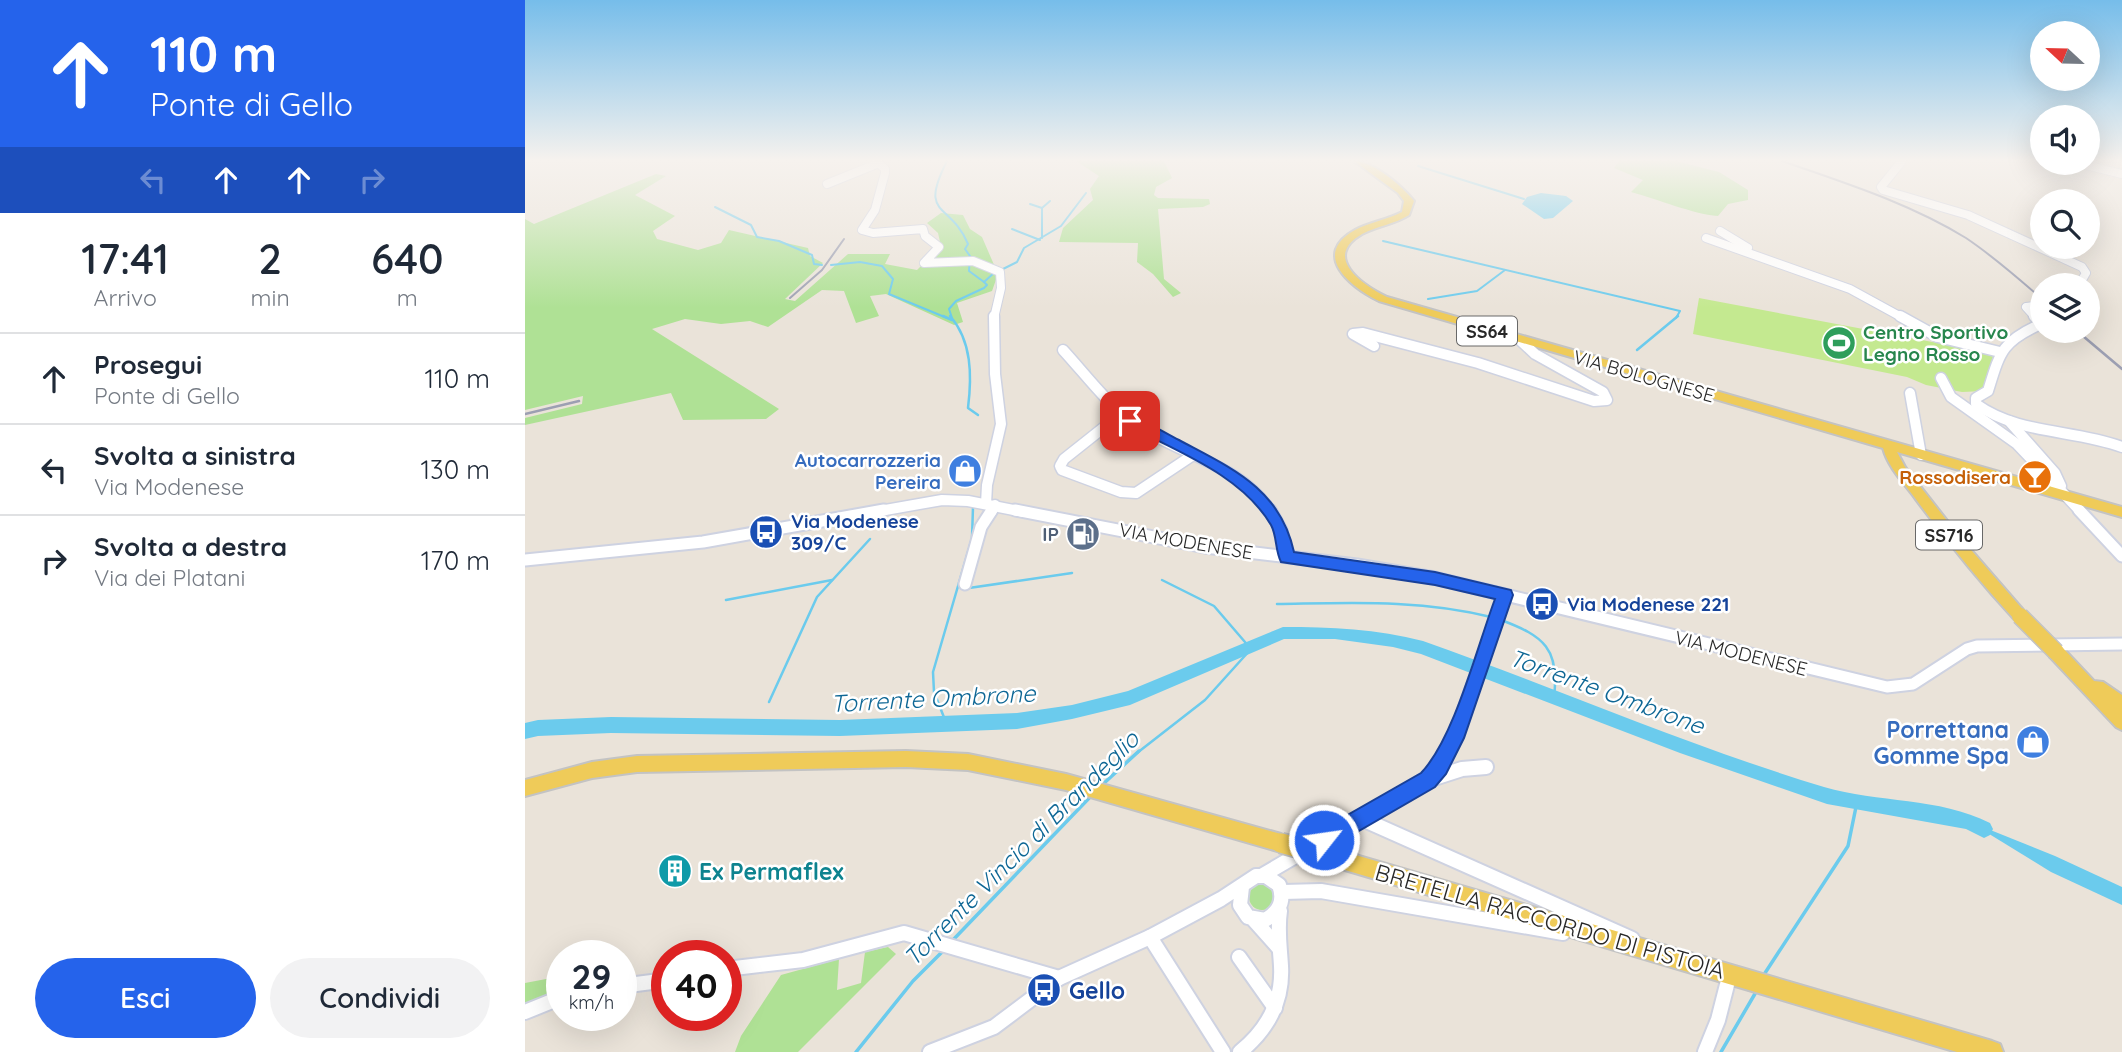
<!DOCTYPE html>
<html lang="it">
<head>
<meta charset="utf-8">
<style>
  :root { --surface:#fff; --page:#f2f2f3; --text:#1f2937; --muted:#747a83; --line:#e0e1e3; --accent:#2563eb }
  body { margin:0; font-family:Quicksand,sans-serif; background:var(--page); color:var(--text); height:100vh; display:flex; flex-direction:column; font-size:26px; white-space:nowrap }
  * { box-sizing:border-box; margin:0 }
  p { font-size:23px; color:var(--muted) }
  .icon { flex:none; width:38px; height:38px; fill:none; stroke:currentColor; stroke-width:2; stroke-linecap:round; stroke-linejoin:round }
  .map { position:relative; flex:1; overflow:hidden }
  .side { display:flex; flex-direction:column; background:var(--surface); width:525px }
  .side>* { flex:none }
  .guide { background:#2563eb; color:#fff; overflow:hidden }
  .needle { width:46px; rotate:292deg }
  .tools { position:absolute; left:1505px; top:21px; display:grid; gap:14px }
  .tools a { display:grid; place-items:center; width:70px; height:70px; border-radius:50%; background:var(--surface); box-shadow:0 7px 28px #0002; font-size:35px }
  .speed { position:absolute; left:21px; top:940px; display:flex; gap:14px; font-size:35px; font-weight:700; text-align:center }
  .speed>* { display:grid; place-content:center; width:91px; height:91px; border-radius:50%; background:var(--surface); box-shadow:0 7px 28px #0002; line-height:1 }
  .speed small { font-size:18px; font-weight:400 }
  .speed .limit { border:10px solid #d22; background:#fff; color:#111 }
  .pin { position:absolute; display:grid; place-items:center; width:60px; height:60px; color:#fff; margin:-30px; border-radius:14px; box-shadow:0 4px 10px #0006 }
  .me { position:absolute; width:77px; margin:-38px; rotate:60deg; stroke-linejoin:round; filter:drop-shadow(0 0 5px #0008) }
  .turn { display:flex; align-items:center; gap:24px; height:147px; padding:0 35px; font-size:32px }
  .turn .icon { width:91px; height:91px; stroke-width:2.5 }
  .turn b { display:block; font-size:49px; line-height:60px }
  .lanes { display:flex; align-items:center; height:66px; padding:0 35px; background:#0003; justify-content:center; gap:35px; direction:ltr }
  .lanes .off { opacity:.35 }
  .eta { display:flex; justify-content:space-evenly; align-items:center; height:119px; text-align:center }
  .eta b { font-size:42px; font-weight:600; line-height:49px }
  .button { display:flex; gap:14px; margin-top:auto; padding:14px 35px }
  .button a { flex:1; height:80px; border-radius:42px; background:var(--accent); color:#fff; font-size:28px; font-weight:600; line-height:80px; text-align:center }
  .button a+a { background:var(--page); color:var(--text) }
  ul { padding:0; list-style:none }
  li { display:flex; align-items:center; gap:21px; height:91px; padding:0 35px; border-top:2px solid var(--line) }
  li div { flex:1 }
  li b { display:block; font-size:26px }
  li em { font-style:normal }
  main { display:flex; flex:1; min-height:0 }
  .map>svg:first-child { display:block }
  .green { fill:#afe195 }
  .pitch { fill:#c4e990 }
  .water { fill:#6bcbed }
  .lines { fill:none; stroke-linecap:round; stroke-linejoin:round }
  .stream-far2 { stroke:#6bcbed; stroke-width:2 }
  .stream-far1 { stroke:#6bcbed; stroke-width:2.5 }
  .stream { stroke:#6bcbed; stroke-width:3.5 }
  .river { fill:#6bcbed; fill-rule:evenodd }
  .minor-far3-casing { stroke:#ced2e1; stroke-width:10 }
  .minor-far2-casing { stroke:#ced2e1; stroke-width:13 }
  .minor-far1-casing { stroke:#ced2e1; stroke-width:15 }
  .minor-casing { stroke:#ced2e1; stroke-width:18 }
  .major-casing { stroke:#c3c3c3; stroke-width:4 }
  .minor-far3 { stroke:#fff; stroke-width:8 }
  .minor-far2 { stroke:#fff; stroke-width:10 }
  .minor-far1 { stroke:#fff; stroke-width:11 }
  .minor { stroke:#fff; stroke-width:14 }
  .major { fill:#efcb59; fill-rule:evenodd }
  .rail-far1 { stroke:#9c9fb2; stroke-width:2 }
  .rail { stroke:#9c9fb2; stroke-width:2.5 }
  .major-bridge-far1-casing { stroke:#c3c3c3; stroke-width:19; stroke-linecap:butt }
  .major-bridge-casing { stroke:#c3c3c3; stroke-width:23; stroke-linecap:butt }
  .major-bridge-far1 { stroke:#efcb59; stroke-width:16 }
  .major-bridge { stroke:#efcb59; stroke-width:19 }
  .route { fill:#2563eb; stroke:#184099; stroke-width:2 }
  .labels { text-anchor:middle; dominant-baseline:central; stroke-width:5; stroke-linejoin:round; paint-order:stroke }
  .shield { fill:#fff; stroke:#686868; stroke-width:2 }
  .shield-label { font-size:18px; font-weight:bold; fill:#282828 }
  .leisure-label { font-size:19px; font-weight:bold; fill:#27864d; stroke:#fff; text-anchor:start }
  .street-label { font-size:19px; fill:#282828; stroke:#fff }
  .shop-label { font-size:19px; font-weight:bold; fill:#366cbe; stroke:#fff; text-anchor:end }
  .food-label { font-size:19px; font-weight:bold; fill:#c56008; stroke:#fff; text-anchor:end }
  .transit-label { font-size:19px; font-weight:bold; fill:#164399; stroke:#fff; text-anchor:start }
  .service-label { font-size:19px; font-weight:bold; fill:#4e5e75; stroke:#fff; text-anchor:end }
  .near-shop-label { font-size:23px; font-weight:bold; fill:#366cbe; stroke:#fff; text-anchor:end }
  .near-culture-label { font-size:23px; font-weight:bold; fill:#0d838f; stroke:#fff; text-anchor:start }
  .near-street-label { font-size:23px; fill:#282828; stroke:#fff }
  .near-transit-label { font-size:23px; font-weight:bold; fill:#164399; stroke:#fff; text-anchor:start }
  .near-water-label { font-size:24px; font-style:italic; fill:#0e6795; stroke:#fff }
</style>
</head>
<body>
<main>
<section class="side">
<div class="guide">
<div class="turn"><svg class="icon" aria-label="ahead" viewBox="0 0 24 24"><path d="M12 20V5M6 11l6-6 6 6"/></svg><div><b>110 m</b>Ponte di Gello</div></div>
<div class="lanes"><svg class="icon off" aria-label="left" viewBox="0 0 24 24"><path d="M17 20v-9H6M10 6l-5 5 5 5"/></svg><svg class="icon" aria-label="ahead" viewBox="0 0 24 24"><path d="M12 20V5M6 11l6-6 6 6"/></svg><svg class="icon" aria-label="ahead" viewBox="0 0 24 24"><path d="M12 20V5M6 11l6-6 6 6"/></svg><svg class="icon off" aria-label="right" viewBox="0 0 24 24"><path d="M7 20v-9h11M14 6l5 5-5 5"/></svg></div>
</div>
<div class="eta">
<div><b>17:41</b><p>Arrivo</p></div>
<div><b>2</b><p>min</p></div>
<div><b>640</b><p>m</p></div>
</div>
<ul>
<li><svg class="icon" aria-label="ahead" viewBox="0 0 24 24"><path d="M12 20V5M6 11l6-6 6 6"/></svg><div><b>Prosegui</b><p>Ponte di Gello</p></div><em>110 m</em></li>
<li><svg class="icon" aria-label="left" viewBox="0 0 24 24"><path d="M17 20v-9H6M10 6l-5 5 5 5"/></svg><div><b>Svolta a sinistra</b><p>Via Modenese</p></div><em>130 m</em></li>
<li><svg class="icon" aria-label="right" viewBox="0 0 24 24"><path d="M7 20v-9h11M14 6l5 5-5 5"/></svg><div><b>Svolta a destra</b><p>Via dei Platani</p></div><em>170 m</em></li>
</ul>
<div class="button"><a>Esci</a><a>Condividi</a></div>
</section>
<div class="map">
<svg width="1597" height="1052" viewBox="0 0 1597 1052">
  <rect width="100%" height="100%" fill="#eae3d9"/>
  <g class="green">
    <polygon points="551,161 639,161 647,178 631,187 629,195 633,198 684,199 685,204 678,207 633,209 639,279 656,293 648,297 628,274 612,262 613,243 534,242 538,228 568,200 565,189 574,176"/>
    <path d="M1094,161h57l43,11 29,18v10l-20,4 -10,12c-26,-2 -60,-17 -87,-24l12,-12 -29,-12z"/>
    <polygon points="131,174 141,176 110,195 150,216 128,231 132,239 173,250 196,243 204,230 283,248 285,256 298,263 260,299 270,301 323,254 365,254 360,264 392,270 416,246 413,233 402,223 416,213 438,215 445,229 457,237 473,274 467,291 432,303 438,322 429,325 361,294 345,296 354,316 331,323 319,291 297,290 243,327 225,321 196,324 160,319 127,329 254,409 241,419 158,420 146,393 0,425 0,418 57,404 58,396 0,410 0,219 9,224"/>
    <circle cx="737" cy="897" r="13"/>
    <polygon points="363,947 371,954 273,1052 210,1052 216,1036 256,975 314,959 312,990 336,983 340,952"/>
    <polygon points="37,976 33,996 0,1010 0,983"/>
  </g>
  <polygon class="pitch" points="1174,298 1466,353 1468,357 1459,391 1437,392 1401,385 1382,377 1168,334"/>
  <g class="water">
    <polygon points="1016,193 1041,196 1048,201 1028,218 1019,219 997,204 1002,197"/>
    <polygon points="1443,821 1530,856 1597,887 1597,905 1526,872"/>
  </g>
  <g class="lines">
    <g class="stream-far2">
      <path d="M422,161c-29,57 3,40 21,83l-3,5 5,7 -1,15 15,11"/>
      <polyline points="893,166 999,199"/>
      <polyline points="505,204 517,208"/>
      <polyline points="190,207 226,225 232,237 254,241 287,255 289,264 297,265"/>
      <polyline points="487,229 515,240"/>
      <polyline points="517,238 517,208 525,201"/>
      <polyline points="858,241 1155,311 1151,318"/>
      <polyline points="306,265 335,262 357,266 368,279 364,294 422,318"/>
      <polyline points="476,270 492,262 499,248 536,226 561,193"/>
      <polyline points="459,282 470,272"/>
      <polyline points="903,299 952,291 980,270"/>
      <polyline points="427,318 424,309 431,301 459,288 462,285 459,282"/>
    </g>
    <g class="stream-far1">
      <polyline points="418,316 427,320"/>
      <path d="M425,316c22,25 22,60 18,92l10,7"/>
      <polyline points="1112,350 1153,316"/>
      <polyline points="444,588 547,573"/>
      <polyline points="201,600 307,580"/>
      <path d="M752,604c72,-1 143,-5 214,13"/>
      <path d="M976,620c43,16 59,29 53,77"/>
      <polyline points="244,702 292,597 345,539"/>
      <polyline points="422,725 409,692 408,672 447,538 448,507"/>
      <polyline points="612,753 680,700 726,649 689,606 637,580"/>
    </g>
    <g class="stream">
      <polyline points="577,785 614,751"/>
      <polyline points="427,941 568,794"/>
      <polyline points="1240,973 1323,846 1332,802"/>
      <polyline points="331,1052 388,981 418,951"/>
      <polyline points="1196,1052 1231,992"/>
    </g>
    <path class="river" d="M758,627c48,0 94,2 140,14 134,47 265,105 401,146 54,16 115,10 166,36l3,6 -3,6 -6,3 -18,-9 -139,-25 -147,-51 -259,-99 -28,-7 -58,-8h-51l-154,66 -58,14 -55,10 -177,7 -229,-3 -73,3 -13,3v-16l13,-3 73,-3 229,3 177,-7 55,-8 56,-14z"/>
    <g class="minor-far3-casing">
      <g id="minor-far3">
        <polyline points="351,161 360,169 360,173 350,210 337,230 348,233 398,229 400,236 414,247 399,263 448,261 475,272 476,288 469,318"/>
        <polyline points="1377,161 1356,187 1358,190 1443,215 1557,267 1561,273 1554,285"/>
        <polyline points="1553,163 1597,174"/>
        <polyline points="302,184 354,163"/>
        <polyline points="1195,231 1223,248"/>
        <polyline points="1181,238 1325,289 1378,318"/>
        <polyline points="1511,318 1501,307 1517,305"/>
      </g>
    </g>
    <g class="minor-far2-casing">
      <g id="minor-far2">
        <polyline points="1375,316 1413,337 1475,352"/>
        <path d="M1509,316l7,8c-39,17 -41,28 -53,67l-12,7v6c43,31 98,25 146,43"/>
        <polyline points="849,346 828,334 838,333 953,363 1069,401 1082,400 1078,392 1010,354 996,341"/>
        <path d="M538,350c23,25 44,54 72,74 42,30 108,41 136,88"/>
        <polyline points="1416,378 1426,397 1492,444 1556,512"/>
        <polyline points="1385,393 1396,455"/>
        <polyline points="597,413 539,459 535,466 537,470 596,492 611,493 668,455"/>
        <polyline points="1484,421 1530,473 1536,486"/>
        <polyline points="461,504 462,485 476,424 470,374 469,316"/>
        <polyline points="349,512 417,500 443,501 499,512"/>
        <polyline points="466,512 470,505"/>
      </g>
    </g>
    <g class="minor-far1-casing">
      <g id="minor-far1">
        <polyline points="490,510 680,547 832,565 910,578 1362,687 1388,684 1442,649 1452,646 1597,644"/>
        <polyline points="745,510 756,530 762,557"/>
        <polyline points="1554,510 1597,556"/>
        <polyline points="0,560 178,542 359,510"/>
        <polyline points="440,584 456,527 467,510"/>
        <polyline points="923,753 980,595"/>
      </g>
    </g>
    <g class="minor-casing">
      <g id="minor">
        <polyline points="906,779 937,769 961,767"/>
        <polyline points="835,818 1107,939"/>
        <polyline points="738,875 909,775 923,751"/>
        <polyline points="758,892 796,891 1038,933"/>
        <polyline points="729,920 753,947"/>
        <polyline points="625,937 698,1052"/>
        <polyline points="714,957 750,1008"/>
        <polyline points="201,969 278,960 379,933 534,978"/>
        <polyline points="96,986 142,980"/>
        <polyline points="0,1012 37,997"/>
        <path d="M405,1052l64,-25 65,-49 91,-41 71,-38 35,-23h10l13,9c6,16 0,27 -14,35l-17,-3 -8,-12 2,-18"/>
        <path d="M715,1052c27,-22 43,-51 41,-86 -1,-19 -4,-36 -1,-55"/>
        <polyline points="1180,1052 1193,1020 1205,973"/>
      </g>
    </g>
    <g class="major-casing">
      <g id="major">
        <path d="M829,161c19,0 48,25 60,40l-5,14c-14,9 -32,11 -47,19 -40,23 0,51 25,63l735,210v10l-225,-65 8,15 54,69 66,76 3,4 -3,4 -5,2 -5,-2c-36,-39 -69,-80 -100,-122 -12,-16 -27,-31 -32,-50l-504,-147c-28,-14 -69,-46 -24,-71 15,-8 32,-10 47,-18l2,-11 -6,-8z"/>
        <polygon points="1531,645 1537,647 1569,681 1578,682 1597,695 1597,730 1591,727 1525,657 1523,652 1525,647"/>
        <polygon points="381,751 443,754 541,774 756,834 763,837 765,843 763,849 756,852 541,790 443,770 381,767 112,772 67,778 0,796 0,780 67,762 112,756"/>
        <polygon points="810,849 1467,1041 1475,1044 1478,1052 1432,1052 810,867 803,865 801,858 803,851"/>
      </g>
    </g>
    <use href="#minor-far3" class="minor-far3"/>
    <use href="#minor-far2" class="minor-far2"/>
    <use href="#minor-far1" class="minor-far1"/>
    <use href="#minor" class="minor"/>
    <use href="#major" class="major"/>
    <g class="rail-far1">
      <path d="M1257,161c63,22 127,42 184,77 27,18 52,40 76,61"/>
      <polyline points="265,298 297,270 319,239"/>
    </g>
    <g class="rail">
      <polyline points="1552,331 1597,369"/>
      <polyline points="0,414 54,401"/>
    </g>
    <g class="major-bridge-far1-casing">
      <polyline id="major-bridge-far1" points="1495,616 1531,652"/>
    </g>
    <g class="major-bridge-casing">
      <polyline id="major-bridge" points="756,843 810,858"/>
    </g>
    <use href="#major-bridge-far1" class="major-bridge-far1"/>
    <use href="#major-bridge" class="major-bridge"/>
  </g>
  <linearGradient id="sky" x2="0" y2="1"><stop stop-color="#76bdea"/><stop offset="0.52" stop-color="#f6f2ee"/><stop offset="1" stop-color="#f6f2ee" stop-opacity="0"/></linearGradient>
  <rect width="1597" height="308" fill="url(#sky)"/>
  <path class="route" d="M605,416c17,5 33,16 49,24 52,28 101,48 115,112l141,20 76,18 2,5 -49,143 -18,36 -11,13 -104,60 -7,3 -8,-3 -3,-7 3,-7 105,-60c33,-34 56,-126 74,-174l-60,-14 -154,-23c-6,-12 -4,-26 -10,-37 -30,-51 -96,-74 -146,-101l-2,-3z"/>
  <defs>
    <g id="stadium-disc" transform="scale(1.75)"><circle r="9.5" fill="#2e9e5b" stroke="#fff"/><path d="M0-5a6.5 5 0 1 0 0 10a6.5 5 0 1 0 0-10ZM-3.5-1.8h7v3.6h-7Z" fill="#fff"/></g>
    <g id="shop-disc" transform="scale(1.75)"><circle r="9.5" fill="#3f7fe0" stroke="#fff"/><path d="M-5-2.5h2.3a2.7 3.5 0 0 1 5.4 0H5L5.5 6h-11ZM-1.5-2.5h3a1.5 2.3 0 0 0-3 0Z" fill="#fff"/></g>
    <g id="bar-disc" transform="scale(1.75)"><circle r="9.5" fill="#e8710a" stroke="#fff"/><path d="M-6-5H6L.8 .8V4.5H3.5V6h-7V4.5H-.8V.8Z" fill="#fff"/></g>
    <g id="bus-disc" transform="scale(1.75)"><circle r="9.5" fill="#1a4fb4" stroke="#fff"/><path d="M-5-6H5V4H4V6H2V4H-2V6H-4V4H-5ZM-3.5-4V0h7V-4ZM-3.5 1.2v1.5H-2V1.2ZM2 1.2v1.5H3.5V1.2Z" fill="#fff"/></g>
    <g id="fuel-disc" transform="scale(1.75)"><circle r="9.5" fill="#5c6f8a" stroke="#fff"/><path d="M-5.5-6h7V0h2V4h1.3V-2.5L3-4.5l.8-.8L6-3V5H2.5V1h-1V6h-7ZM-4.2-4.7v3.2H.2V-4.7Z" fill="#fff"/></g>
    <g id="building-disc" transform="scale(1.75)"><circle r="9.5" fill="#0f9aa8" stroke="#fff"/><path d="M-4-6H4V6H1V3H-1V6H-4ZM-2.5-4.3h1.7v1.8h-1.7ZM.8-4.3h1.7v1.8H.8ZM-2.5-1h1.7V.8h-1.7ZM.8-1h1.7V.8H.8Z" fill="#fff"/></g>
  </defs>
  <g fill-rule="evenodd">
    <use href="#stadium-disc" x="1314" y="343"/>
    <use href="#shop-disc" x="440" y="471"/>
    <use href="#bar-disc" x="1510" y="477"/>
    <use href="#bus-disc" x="241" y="532"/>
    <use href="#fuel-disc" x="558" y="534"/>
    <use href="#bus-disc" x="1017" y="604"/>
    <use href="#shop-disc" x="1508" y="742"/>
    <use href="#building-disc" x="150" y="871"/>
    <use href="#bus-disc" x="519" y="990"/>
  </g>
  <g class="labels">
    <g class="shield">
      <rect x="932" y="316.5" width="60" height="29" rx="5"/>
      <rect x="1391" y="520.5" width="66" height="29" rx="5"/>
    </g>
    <g class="shield-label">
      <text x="962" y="331">SS64</text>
      <text x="1424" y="535">SS716</text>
    </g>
    <g class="leisure-label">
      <text x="1338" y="332">Centro Sportivo<tspan x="1338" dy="22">Legno Rosso</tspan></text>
    </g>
    <g class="street-label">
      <text transform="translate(1119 376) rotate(16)">VIA BOLOGNESE</text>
      <text transform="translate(661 541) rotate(10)">VIA MODENESE</text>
      <text transform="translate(1216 653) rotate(14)">VIA MODENESE</text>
    </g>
    <g class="shop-label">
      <text x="416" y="460">Autocarrozzeria<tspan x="416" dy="22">Pereira</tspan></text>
    </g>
    <g class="food-label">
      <text x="1486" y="477">Rossodisera</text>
    </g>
    <g class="transit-label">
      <text x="266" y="521">Via Modenese<tspan x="266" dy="22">309/C</tspan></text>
      <text x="1042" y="604">Via Modenese 221</text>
    </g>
    <g class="service-label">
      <text x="534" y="534">IP</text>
    </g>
    <g class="near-shop-label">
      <text x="1484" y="729">Porrettana<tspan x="1484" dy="26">Gomme Spa</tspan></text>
    </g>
    <g class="near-culture-label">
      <text x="174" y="871">Ex Permaflex</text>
    </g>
    <g class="near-street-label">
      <text transform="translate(1025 921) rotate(16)">BRETELLA RACCORDO DI PISTOIA</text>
    </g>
    <g class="near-transit-label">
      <text x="544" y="990">Gello</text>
    </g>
    <g class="near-water-label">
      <text transform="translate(1082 691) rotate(20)">Torrente Ombrone</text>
      <text transform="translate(408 698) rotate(-3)">Torrente Ombrone</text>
      <text transform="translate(496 848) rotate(-45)">Torrente Vincio di Brandeglio</text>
    </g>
  </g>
</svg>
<div class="tools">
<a><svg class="needle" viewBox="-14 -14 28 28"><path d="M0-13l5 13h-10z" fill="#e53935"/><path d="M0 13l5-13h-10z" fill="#747a83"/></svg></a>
<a><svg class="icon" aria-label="sound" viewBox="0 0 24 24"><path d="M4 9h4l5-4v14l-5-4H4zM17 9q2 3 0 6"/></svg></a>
<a><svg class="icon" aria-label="search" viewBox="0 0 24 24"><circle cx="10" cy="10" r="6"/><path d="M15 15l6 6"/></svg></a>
<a><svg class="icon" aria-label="layers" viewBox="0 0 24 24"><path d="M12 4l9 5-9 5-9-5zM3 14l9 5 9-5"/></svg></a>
</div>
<div class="speed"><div>29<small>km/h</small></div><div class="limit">40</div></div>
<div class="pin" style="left:605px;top:421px;background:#d93025"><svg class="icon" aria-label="arrive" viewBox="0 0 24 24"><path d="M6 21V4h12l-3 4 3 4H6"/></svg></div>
<svg class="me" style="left:799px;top:840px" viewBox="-20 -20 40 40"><circle r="17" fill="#2563eb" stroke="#fff" stroke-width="3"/><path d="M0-11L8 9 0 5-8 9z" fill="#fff"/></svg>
</div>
</main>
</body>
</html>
